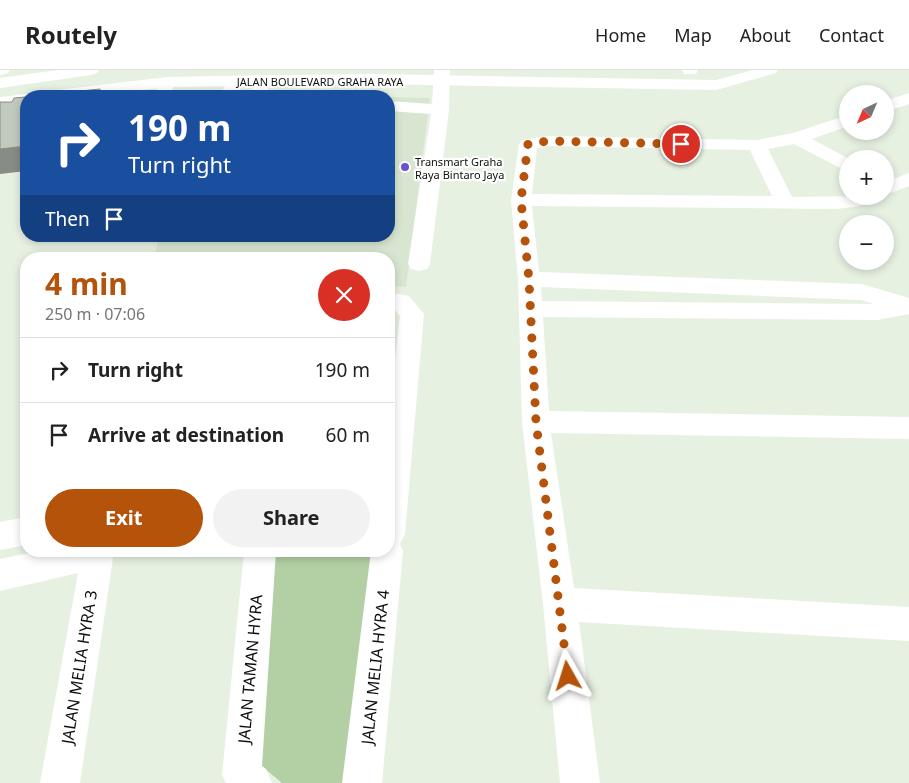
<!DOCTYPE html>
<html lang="en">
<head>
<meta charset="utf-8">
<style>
  :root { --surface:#fff; --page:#f2f2f2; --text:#222; --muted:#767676; --line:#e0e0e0; --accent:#b45309 }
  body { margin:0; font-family:"Noto Sans",sans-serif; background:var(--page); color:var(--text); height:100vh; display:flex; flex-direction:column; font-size:19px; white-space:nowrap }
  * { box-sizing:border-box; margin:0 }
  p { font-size:16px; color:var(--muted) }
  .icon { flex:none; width:28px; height:28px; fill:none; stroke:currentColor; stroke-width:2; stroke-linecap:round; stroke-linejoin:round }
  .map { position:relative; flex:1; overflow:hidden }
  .panel { position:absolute; left:20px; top:182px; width:375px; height:305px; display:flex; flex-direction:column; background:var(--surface); border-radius:20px; box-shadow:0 2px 8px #0003 }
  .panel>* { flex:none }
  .hud { position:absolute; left:20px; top:20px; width:375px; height:152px; border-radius:20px; box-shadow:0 2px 8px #0003; background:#1a4fa0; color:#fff; overflow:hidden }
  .needle { width:32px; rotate:224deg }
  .buttons { position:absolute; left:839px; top:15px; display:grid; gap:10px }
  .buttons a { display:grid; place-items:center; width:55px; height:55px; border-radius:50%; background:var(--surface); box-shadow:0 2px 8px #0003; font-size:25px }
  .pin { position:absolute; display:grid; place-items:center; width:42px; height:42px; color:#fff; margin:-21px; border:2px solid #fff; border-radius:50%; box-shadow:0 1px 5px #0007 }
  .me { position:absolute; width:55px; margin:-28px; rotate:354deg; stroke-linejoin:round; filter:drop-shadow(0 0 4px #0008) }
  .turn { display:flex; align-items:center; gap:18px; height:105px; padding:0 25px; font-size:22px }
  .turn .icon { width:65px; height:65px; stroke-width:2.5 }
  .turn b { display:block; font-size:35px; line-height:42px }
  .then { display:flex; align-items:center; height:48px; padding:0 25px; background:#0003; gap:10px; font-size:19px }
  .round { display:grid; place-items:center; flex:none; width:52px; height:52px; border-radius:26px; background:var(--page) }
  .summary { display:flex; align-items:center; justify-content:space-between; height:85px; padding:0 25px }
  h1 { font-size:30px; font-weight:700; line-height:38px; color:var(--accent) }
  .action { display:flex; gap:10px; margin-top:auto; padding:10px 25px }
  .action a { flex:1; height:58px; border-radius:30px; background:var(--accent); color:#fff; font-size:20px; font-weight:700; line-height:58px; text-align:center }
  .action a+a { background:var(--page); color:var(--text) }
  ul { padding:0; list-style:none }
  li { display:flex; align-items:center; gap:15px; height:65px; padding:0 25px; border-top:1px solid var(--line) }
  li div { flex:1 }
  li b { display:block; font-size:19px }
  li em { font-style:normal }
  header { display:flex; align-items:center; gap:30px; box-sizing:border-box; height:70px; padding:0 25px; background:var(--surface); border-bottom:1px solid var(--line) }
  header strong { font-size:24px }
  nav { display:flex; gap:28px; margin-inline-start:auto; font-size:18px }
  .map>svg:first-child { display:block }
  .built { fill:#d8e6d1 }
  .green { fill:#b3cfa4 }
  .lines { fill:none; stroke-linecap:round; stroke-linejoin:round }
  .minor { fill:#fff; fill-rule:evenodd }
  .major { fill:#fff; fill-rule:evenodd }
  .shaded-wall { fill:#878d84 }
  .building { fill:#c1cabc; stroke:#878d84 }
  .route { stroke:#b45309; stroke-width:9; stroke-dasharray:0 16.2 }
  .poi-dot { fill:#6655ce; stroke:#fff; stroke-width:2 }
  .labels { text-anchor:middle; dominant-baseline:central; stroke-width:4.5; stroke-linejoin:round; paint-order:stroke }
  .far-street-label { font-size:11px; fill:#0e110c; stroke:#fff }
  .far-poi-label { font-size:11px; fill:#0e110c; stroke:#fff; text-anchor:start }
  .near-street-label { font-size:16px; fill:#0e110c; stroke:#fff }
</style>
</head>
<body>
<header>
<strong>Routely</strong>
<nav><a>Home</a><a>Map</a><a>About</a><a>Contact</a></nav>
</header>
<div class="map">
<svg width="909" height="713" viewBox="0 0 909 713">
  <rect width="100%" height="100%" fill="#e7f1e2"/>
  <polygon class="built" points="389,27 430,28 406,217 389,216 389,189 154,189 159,166 389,166"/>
  <polygon class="green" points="269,481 376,481 350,713 282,713 257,692"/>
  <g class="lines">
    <g class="minor">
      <polygon points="0,0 10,0 8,3 0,5"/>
      <polygon points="434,0 450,0 449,40 430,194 427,199 419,201 411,199 408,194 431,44 389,41 389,31 432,34"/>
      <polygon points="682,0 698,0 696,4 684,4"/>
      <polygon points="262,5 268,7 270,10 268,20 283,22 285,26 252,26 251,24 256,7"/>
      <polygon points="235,6 241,8 243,11 236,26 220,26 229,8"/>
      <polygon points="168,7 174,9 176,12 169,26 153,26 162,9"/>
      <polygon points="909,23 909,34 885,42 885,31"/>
      <path d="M848,45v11l-36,13 37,20 -1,13 -54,-28 -26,5 24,48 83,-1c-8,12 -30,12 -43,13l-300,-3 7,66 323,12 47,14v16l-32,6 -334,-3 6,94 360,6v22l-358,-6 23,155 335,19v34l-330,-19 21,161h-40l-17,-179 -21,-182 -4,-143 -7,-79 8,-56 3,-4 26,-4 209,4 36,-7zM548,76l202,4 22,46 -240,-2 5,-46zM541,217l320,13 13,4 -332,-3z"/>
      <polygon points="909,103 909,116 885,125 885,112"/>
      <polygon points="389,222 409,226 424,244 405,464 400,474 403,481 382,713 342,713 371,481 389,481 389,338 400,246 394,239 389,238"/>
      <polygon points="26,447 26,475 0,480 0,452"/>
      <polygon points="39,481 114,481 80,713 40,713 78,503 0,521 0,489"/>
      <polygon points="244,481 276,481 262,696 266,699 272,713 226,713 222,705"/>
    </g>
    <g class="major">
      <polygon points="58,0 99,0 97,3 91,5 0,18 0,8"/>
      <polygon points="753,0 778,0 776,3 716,20 370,14 168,17 89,26 41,26 43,22 49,21 168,7 219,6 370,4 716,10"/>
      <polygon points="26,24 32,26 26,26 26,34 0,37 0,27"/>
    </g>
  </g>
  <g class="shaded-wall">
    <polygon points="100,19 103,26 99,26"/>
    <polygon points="26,76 26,101 0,104 0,79"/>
  </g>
  <g class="building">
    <polygon points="100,19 99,26 31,26"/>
    <polygon points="26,27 26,76 0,79 0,32 12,32 14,28"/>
  </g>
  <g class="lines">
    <polyline class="route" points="568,606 536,352 529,210 521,130 528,74 548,71 681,74"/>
  </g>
  <circle class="poi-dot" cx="405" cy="97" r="5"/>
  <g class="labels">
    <g class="far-street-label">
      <text x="320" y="11">JALAN BOULEVARD GRAHA RAYA</text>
    </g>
    <g class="far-poi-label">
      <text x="415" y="91">Transmart Graha<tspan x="415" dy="13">Raya Bintaro Jaya</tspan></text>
    </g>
    <g class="near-street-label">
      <text transform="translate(79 597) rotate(-81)">JALAN MELIA HYRA 3</text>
      <text transform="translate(375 597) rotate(-84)">JALAN MELIA HYRA 4</text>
      <text transform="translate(250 599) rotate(-85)">JALAN TAMAN HYRA</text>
    </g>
  </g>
</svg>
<div class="buttons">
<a><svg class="needle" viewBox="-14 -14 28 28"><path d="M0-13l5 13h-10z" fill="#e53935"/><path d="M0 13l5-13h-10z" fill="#767676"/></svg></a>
<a>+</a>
<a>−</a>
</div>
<div class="pin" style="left:681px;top:74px;background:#d93025"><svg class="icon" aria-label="arrive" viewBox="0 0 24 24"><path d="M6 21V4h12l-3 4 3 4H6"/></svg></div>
<svg class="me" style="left:568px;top:606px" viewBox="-20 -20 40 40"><path d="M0-17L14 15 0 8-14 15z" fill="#b45309" stroke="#fff" stroke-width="4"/></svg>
<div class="hud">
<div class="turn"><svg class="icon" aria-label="right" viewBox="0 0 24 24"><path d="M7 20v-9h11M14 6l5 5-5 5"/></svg><div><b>190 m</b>Turn right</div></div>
<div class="then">Then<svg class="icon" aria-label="arrive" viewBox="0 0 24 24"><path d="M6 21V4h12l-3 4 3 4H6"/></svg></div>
</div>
<section class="panel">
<div class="summary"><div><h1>4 min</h1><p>250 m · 07:06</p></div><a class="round" style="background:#d93025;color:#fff"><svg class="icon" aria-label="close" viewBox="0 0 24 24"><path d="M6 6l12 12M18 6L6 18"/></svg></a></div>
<ul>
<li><svg class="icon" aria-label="right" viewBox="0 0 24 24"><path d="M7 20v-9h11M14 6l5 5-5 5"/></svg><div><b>Turn right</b></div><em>190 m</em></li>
<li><svg class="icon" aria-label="arrive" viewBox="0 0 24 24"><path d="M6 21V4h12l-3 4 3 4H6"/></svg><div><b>Arrive at destination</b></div><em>60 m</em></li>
</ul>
<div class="action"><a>Exit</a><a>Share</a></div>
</section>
</div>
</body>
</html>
